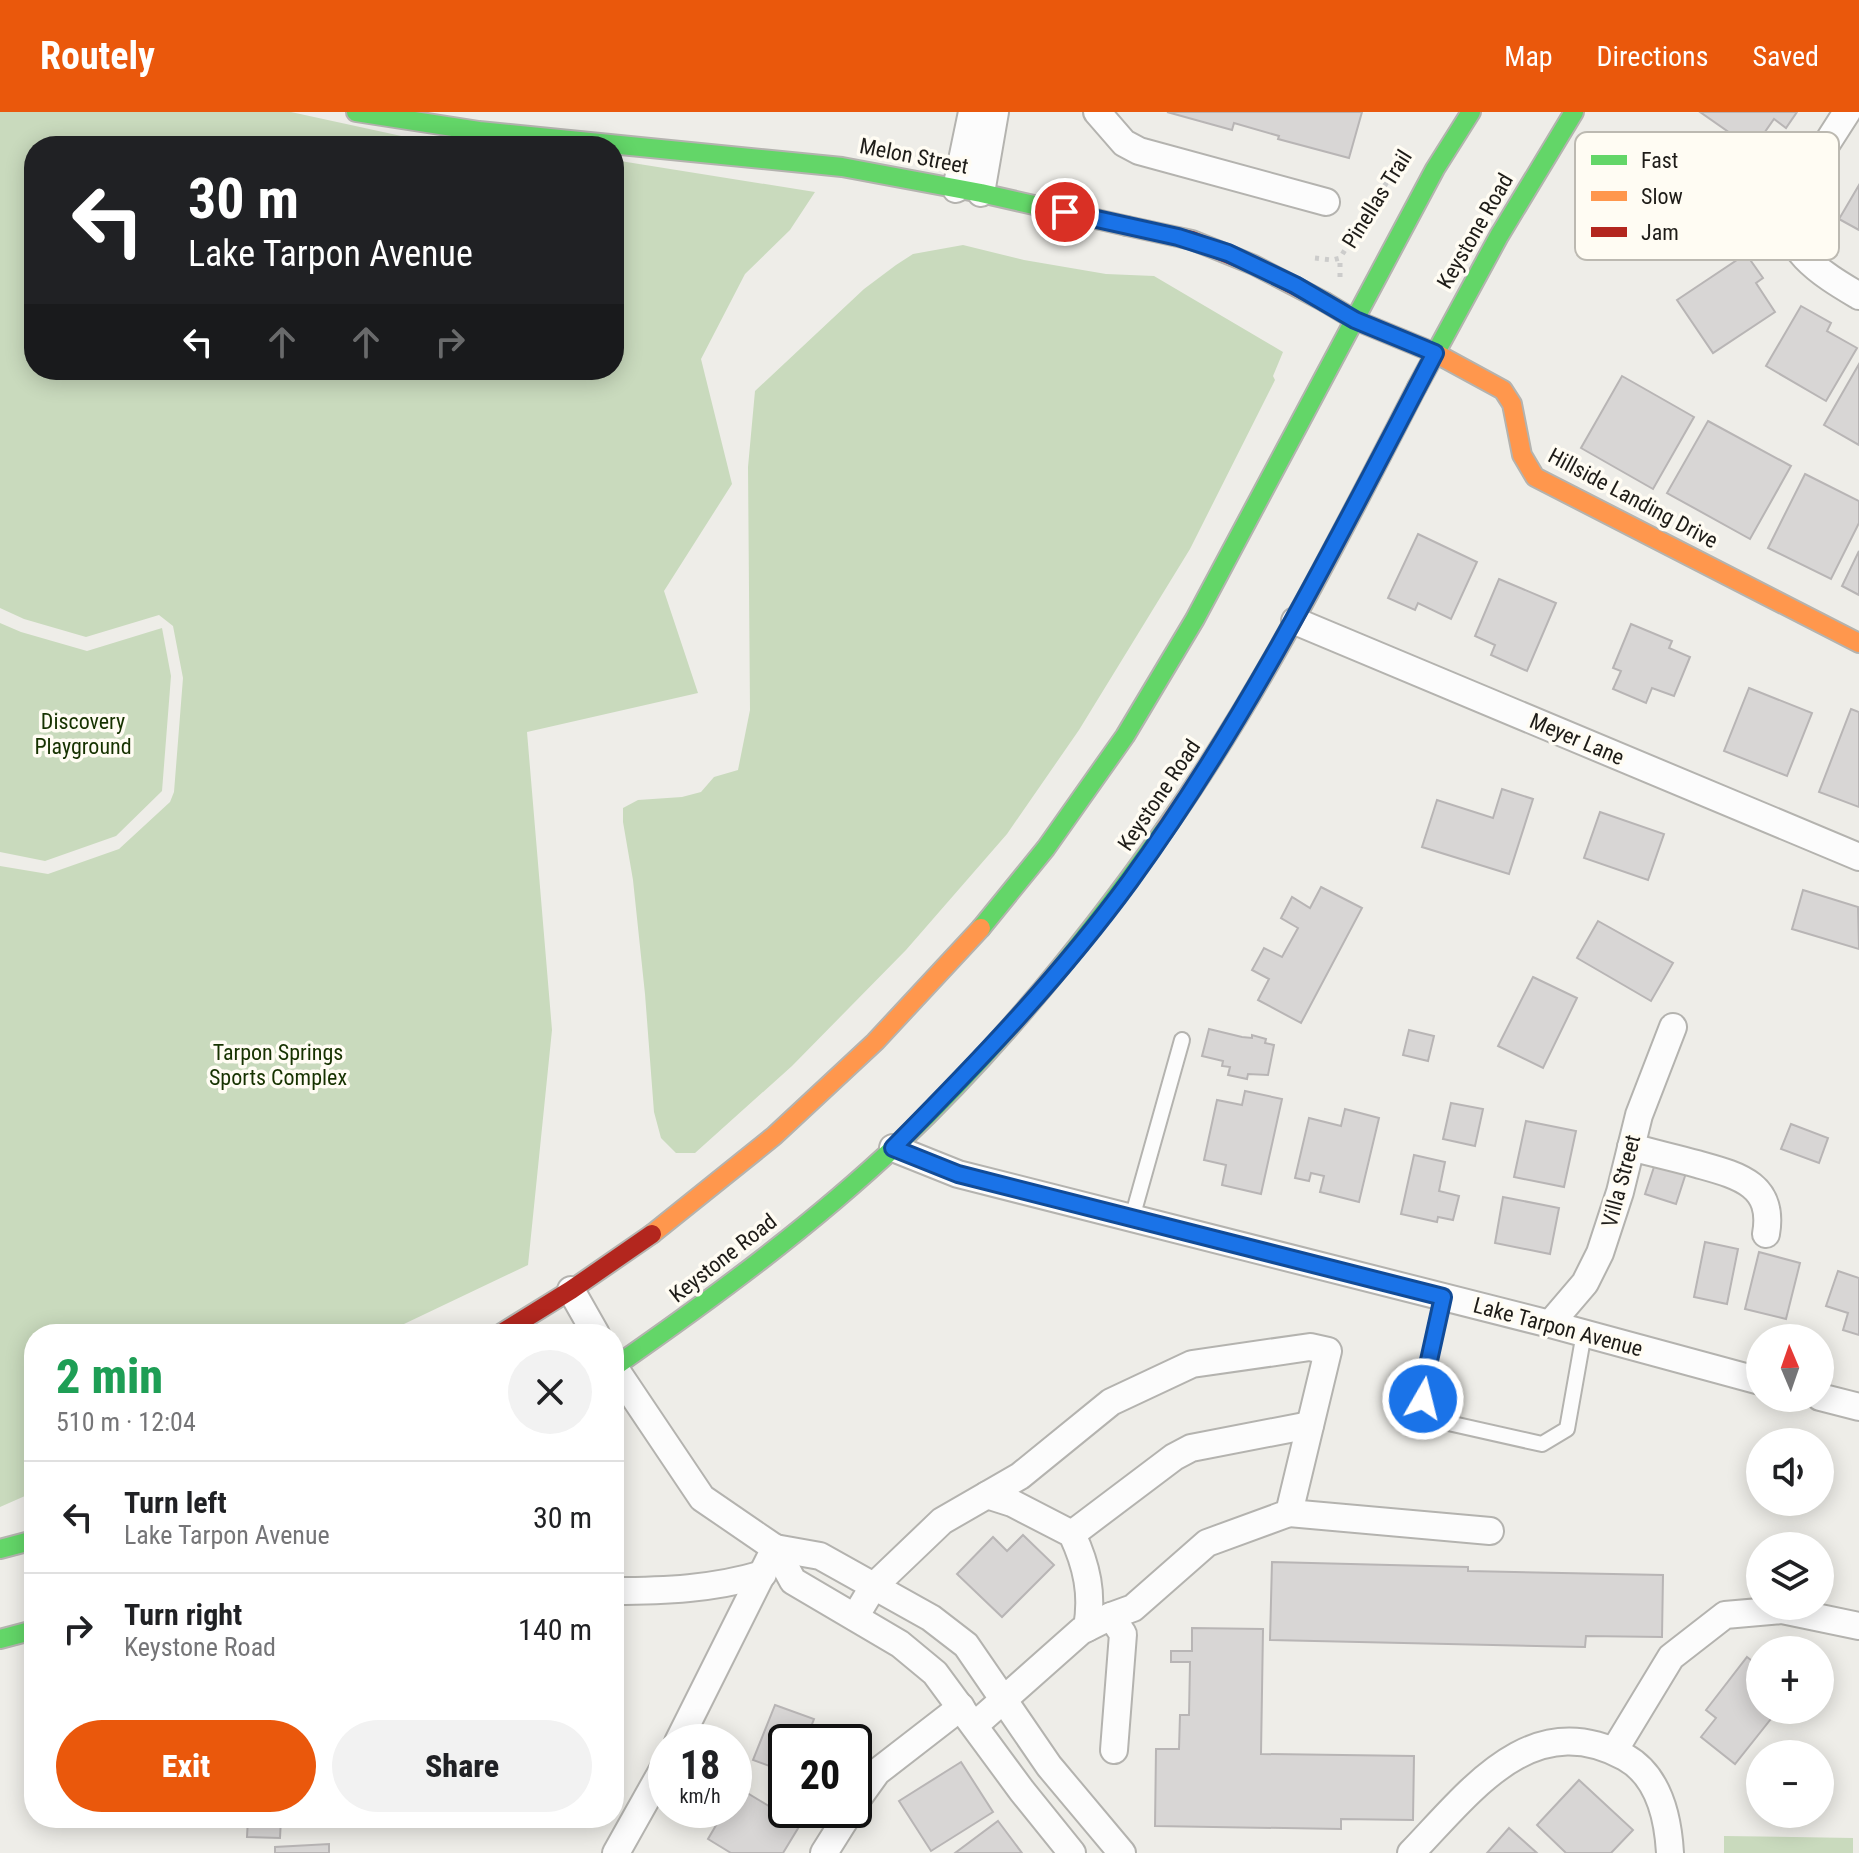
<!DOCTYPE html>
<html lang="en">
<head>
<meta charset="utf-8">
<style>
  :root { --surface:#fff; --page:#f2f2f2; --text:#202124; --muted:#757577; --line:#e0e0e0; --accent:#ea580c }
  body { margin:0; font-family:"Roboto Condensed",sans-serif; background:var(--page); color:var(--text); height:100vh; display:flex; flex-direction:column; font-size:30px; white-space:nowrap }
  * { box-sizing:border-box; margin:0 }
  p { font-size:26px; color:var(--muted) }
  .icon { flex:none; width:44px; height:44px; fill:none; stroke:currentColor; stroke-width:2; stroke-linecap:round; stroke-linejoin:round }
  .map { position:relative; flex:1; overflow:hidden }
  .details { position:absolute; left:24px; top:1212px; width:600px; height:504px; display:flex; flex-direction:column; background:var(--surface); border-radius:32px; box-shadow:0 4px 20px #0003 }
  .details>* { flex:none }
  .hud { position:absolute; left:24px; top:24px; width:600px; height:244px; border-radius:32px; box-shadow:0 4px 20px #0003; background:#202124; color:#fff; overflow:hidden }
  .needle { width:52px; rotate:358deg }
  .tools { position:absolute; left:1746px; top:1212px; display:grid; gap:16px }
  .tools a { display:grid; place-items:center; width:88px; height:88px; border-radius:50%; background:var(--surface); box-shadow:0 4px 20px #0003; font-size:40px }
  .speed { position:absolute; left:648px; top:1612px; display:flex; gap:16px; font-size:40px; font-weight:700; text-align:center }
  .speed>* { display:grid; place-content:center; width:104px; height:104px; border-radius:50%; background:var(--surface); box-shadow:0 4px 20px #0003; line-height:1 }
  .speed small { font-size:20px; font-weight:400 }
  .speed .limit { border:4px solid #111; border-radius:12px; background:#fff; color:#111 }
  .pin { position:absolute; display:grid; place-items:center; width:68px; height:68px; color:#fff; margin:-34px; border:4px solid #fff; border-radius:50%; box-shadow:0 2px 8px #0007 }
  .me { position:absolute; width:88px; margin:-44px; rotate:8deg; stroke-linejoin:round; filter:drop-shadow(0 0 6px #0008) }
  .turn { display:flex; align-items:center; gap:28px; height:168px; padding:0 32px; font-size:36px }
  .turn .icon { width:104px; height:104px; stroke-width:2.5 }
  .turn b { display:block; font-size:56px; line-height:68px }
  .lanes { display:flex; align-items:center; height:76px; padding:0 32px; background:#0003; justify-content:center; gap:40px; direction:ltr }
  .lanes .off { opacity:.35 }
  .round { display:grid; place-items:center; flex:none; width:84px; height:84px; border-radius:42px; background:var(--page) }
  .summary { display:flex; align-items:center; justify-content:space-between; height:136px; padding:0 32px }
  h1 { font-size:48px; font-weight:800; line-height:60px; color:#1e9e55 }
  .action { display:flex; gap:16px; margin-top:auto; padding:16px 32px }
  .action a { flex:1; height:92px; border-radius:48px; background:var(--accent); color:#fff; font-size:32px; font-weight:800; line-height:92px; text-align:center }
  .action a+a { background:var(--page); color:var(--text) }
  ul { padding:0; list-style:none }
  li { display:flex; align-items:center; gap:24px; height:112px; padding:0 32px; border-top:2px solid var(--line) }
  li div { flex:1 }
  li b { display:block; font-size:30px }
  li em { font-style:normal }
  header { display:flex; align-items:center; gap:48px; box-sizing:border-box; height:112px; padding:0 40px; background:var(--accent); color:#fff }
  header strong { font-size:38px }
  nav { display:flex; gap:44px; margin-inline-start:auto; font-size:28px }
  .map>svg:first-child { display:block }
  .green { fill:#c9dabd }
  .building { fill:#d8d6d5; stroke:#b8b5b5; stroke-width:2 }
  .lines { fill:none; stroke-linecap:round; stroke-linejoin:round }
  .lane-casing { stroke:#b4b3af; stroke-width:18 }
  .street-casing { stroke:#b4b3af; stroke-width:30 }
  .fast-casing { stroke:#b4b3af; stroke-width:22 }
  .slow-casing { stroke:#b4b3af; stroke-width:22 }
  .jam-casing { stroke:#b4b3af; stroke-width:22 }
  .path { stroke:#cccccb; stroke-width:5; stroke-dasharray:4 6; stroke-linecap:butt }
  .lane { stroke:#fcfcfc; stroke-width:14 }
  .street { stroke:#fcfcfc; stroke-width:26 }
  .fast { stroke:#63d668; stroke-width:18 }
  .slow { stroke:#ff974d; stroke-width:18 }
  .jam { stroke:#b3261e; stroke-width:18 }
  .route-casing { stroke:#114b97; stroke-width:20 }
  .route { stroke:#1a73e8; stroke-width:14 }
  .labels { text-anchor:middle; dominant-baseline:central; stroke-width:7; stroke-linejoin:round; paint-order:stroke }
  .street-label { font-size:22px; fill:#1e1c18; stroke:#fffcf3 }
  .park-label { font-size:22px; fill:#163200; stroke:#fffcf3 }
  .key { fill:#fffcf3; stroke:#bcb9b1; stroke-width:2 }
  .key-label { font-size:22px; fill:#1e1c18 }
</style>
</head>
<body>
<header>
<strong>Routely</strong>
<nav><a>Map</a><a>Directions</a><a>Saved</a></nav>
</header>
<div class="map">
<svg width="1859" height="1741" viewBox="0 0 1859 1741">
  <rect width="100%" height="100%" fill="#eeede8"/>
  <g class="green">
    <polygon points="0,0 291,0 406,25 473,34 34,34 34,258 614,258 614,48 815,80 790,118 745,162 701,247 732,372 664,479 698,581 527,620 552,918 528,1153 383,1222 34,1222 34,1380 0,1395 0,754 48,762 119,737 170,690 174,680 183,566 173,514 159,503 86,525 24,507 0,496"/>
    <polygon points="963,133 1024,148 1106,162 1154,164 1283,240 1273,264 1275,268 1190,437 1079,618 1007,722 906,838 792,954 695,1041 676,1041 661,1026 654,1000 645,882 633,768 623,710 623,696 638,688 682,685 701,680 714,665 738,658 750,598 748,355 755,279 864,177 896,153 913,142"/>
    <polygon points="0,511 21,520 87,539 162,516 171,564 162,679 116,724 45,749 0,740"/>
    <polygon points="1724,1724 1853,1726 1853,1741 1724,1741"/>
  </g>
  <g class="building">
    <polygon points="1167,0 1362,0 1349,46 1278,27 1279,24 1234,11 1232,18"/>
    <polygon points="1700,0 1797,0 1786,16 1774,7 1753,37"/>
    <polygon points="1859,73 1859,118 1839,107"/>
    <polygon points="1746,142 1763,166 1756,171 1775,200 1713,241 1677,188"/>
    <polygon points="1801,194 1831,211 1827,219 1857,236 1826,289 1766,254"/>
    <polygon points="1859,252 1859,333 1824,313"/>
    <polygon points="1622,264 1694,305 1653,377 1581,336"/>
    <polygon points="1708,309 1791,354 1750,427 1667,381"/>
    <polygon points="1805,362 1859,389 1859,411 1831,467 1768,436"/>
    <polygon points="1418,422 1477,450 1451,507 1418,491 1415,498 1388,486"/>
    <polygon points="1859,439 1859,483 1842,474"/>
    <polygon points="1499,467 1556,491 1527,559 1491,543 1495,533 1475,524"/>
    <polygon points="1631,512 1672,529 1669,536 1690,545 1674,584 1652,576 1646,591 1613,577 1621,559 1613,556"/>
    <polygon points="1749,576 1812,601 1787,664 1724,639"/>
    <polygon points="1851,597 1859,600 1859,695 1819,680"/>
    <polygon points="1502,677 1533,687 1509,762 1422,735 1437,688 1493,706"/>
    <polygon points="1600,700 1664,722 1648,768 1584,746"/>
    <polygon points="1321,775 1362,796 1301,911 1258,888 1269,867 1252,858 1264,836 1282,845 1298,816 1281,806 1292,785 1310,796"/>
    <polygon points="1803,778 1858,795 1859,837 1792,817"/>
    <polygon points="1598,809 1673,851 1651,889 1577,846"/>
    <polygon points="1533,865 1577,886 1543,956 1498,934"/>
    <polygon points="1209,917 1242,925 1252,926 1252,923 1266,927 1265,931 1274,933 1268,963 1248,962 1247,967 1228,963 1230,955 1222,954 1223,949 1202,944"/>
    <polygon points="1409,918 1434,924 1428,949 1403,943"/>
    <polygon points="1245,979 1282,987 1261,1082 1222,1073 1226,1053 1204,1048 1217,988 1242,993"/>
    <polygon points="1451,991 1483,997 1475,1034 1443,1027"/>
    <polygon points="1345,997 1379,1006 1359,1090 1320,1080 1324,1064 1311,1061 1309,1069 1295,1066 1309,1006 1341,1014"/>
    <polygon points="1526,1009 1576,1019 1564,1075 1514,1065"/>
    <polygon points="1791,1012 1828,1026 1819,1051 1781,1037"/>
    <polygon points="1414,1043 1445,1050 1439,1079 1459,1084 1453,1108 1438,1105 1437,1110 1401,1102"/>
    <polygon points="1655,1052 1686,1061 1676,1092 1645,1082"/>
    <polygon points="1503,1085 1559,1096 1550,1142 1495,1131"/>
    <polygon points="1705,1130 1738,1137 1727,1192 1694,1185"/>
    <polygon points="1759,1140 1800,1151 1786,1207 1745,1197"/>
    <polygon points="1838,1159 1859,1166 1859,1223 1843,1218 1848,1201 1826,1194"/>
    <polygon points="1023,1423 1054,1453 1002,1505 957,1462 993,1425 1007,1439"/>
    <polygon points="1272,1450 1468,1455 1468,1459 1663,1463 1662,1525 1586,1524 1585,1535 1270,1528"/>
    <polygon points="1192,1516 1263,1517 1261,1642 1414,1644 1413,1708 1341,1707 1341,1717 1155,1714 1156,1637 1179,1637 1180,1603 1189,1603 1190,1550 1171,1550 1171,1539 1192,1539"/>
    <polygon points="1747,1545 1760,1555 1760,1598 1778,1598 1735,1652 1701,1625 1716,1606 1706,1598"/>
    <polygon points="775,1593 814,1607 805,1630 786,1630 786,1660 753,1648"/>
    <polygon points="961,1650 993,1700 931,1739 899,1689"/>
    <polygon points="1579,1668 1633,1718 1611,1741 1566,1741 1537,1713"/>
    <polygon points="739,1676 800,1713 783,1741 731,1741 708,1727 725,1698 734,1698 734,1683"/>
    <polygon points="248,1706 281,1706 280,1726 247,1725"/>
    <polygon points="998,1709 1022,1741 955,1741"/>
    <polygon points="1509,1716 1537,1741 1487,1741"/>
    <polygon points="329,1732 329,1741 275,1741 275,1735"/>
  </g>
  <g class="lines">
    <g class="lane-casing">
      <g id="lane">
        <polyline points="1132,1106 1182,928"/>
        <polyline points="1443,1185 1426,1262 1423,1287 1435,1308 1542,1332 1567,1317 1584,1221"/>
      </g>
    </g>
    <g class="street-casing">
      <g id="street">
        <polyline points="1097,0 1124,31 1139,39 1326,90"/>
        <path d="M1847,0l-57,89c-16,46 37,76 69,95"/>
        <polyline points="956,77 972,0"/>
        <polyline points="981,81 995,0"/>
        <polyline points="1295,509 1859,745"/>
        <path d="M1631,1035c22,6 44,11 66,17 39,11 78,19 69,70"/>
        <polyline points="893,1036 958,1062 1550,1212 1760,1269"/>
        <polyline points="571,1178 596,1222"/>
        <polyline points="1550,1212 1585,1171 1600,1141 1620,1080 1639,1003 1673,915"/>
        <polyline points="614,1255 702,1386 775,1436 678,1630"/>
        <polyline points="1820,1285 1859,1295"/>
        <path d="M987,1383l25,8 60,31c15,32 21,60 15,94"/>
        <polyline points="1289,1401 1490,1419"/>
        <polyline points="1072,1422 1174,1345 1191,1336 1310,1313"/>
        <polyline points="775,1436 820,1444 931,1506 966,1533 1049,1654 1122,1741"/>
        <polyline points="775,1436 793,1469 900,1532 935,1561 1022,1679 1072,1741"/>
        <path d="M614,1479c51,0 99,-2 149,-17"/>
        <polyline points="1111,1504 1123,1522 1114,1638"/>
        <polyline points="855,1505 873,1475 942,1409 1020,1364 1111,1290 1192,1252 1310,1235 1328,1239 1289,1401 1207,1431 1133,1496 1111,1504 1081,1519 975,1613"/>
        <polyline points="1614,1639 1671,1545 1725,1503 1782,1498 1859,1514"/>
        <polyline points="854,1692 877,1660 961,1595"/>
        <polyline points="616,1741 666,1652"/>
        <polyline points="824,1741 851,1698"/>
        <path d="M1411,1741c59,-61 120,-147 214,-96 34,19 43,60 45,96"/>
      </g>
    </g>
    <g class="fast-casing">
      <g id="fast">
        <polyline points="356,0 479,19 842,55 981,81 1127,114"/>
        <polyline points="1417,275 1499,124 1574,0"/>
        <polyline points="981,816 1046,736 1125,624 1195,507 1435,57 1471,0"/>
        <path d="M614,1255c99,-69 197,-141 285,-224 99,-94 187,-202 266,-314"/>
        <polyline points="0,1437 34,1428"/>
        <polyline points="0,1527 34,1518"/>
      </g>
    </g>
    <g class="slow-casing">
      <g id="slow">
        <polyline points="1325,190 1355,208 1435,241 1503,278 1512,292 1522,343 1535,365 1859,531"/>
        <path d="M1165,717c98,-139 174,-291 252,-442"/>
        <polyline points="652,1122 774,1024 875,930 981,816"/>
      </g>
    </g>
    <g class="jam-casing">
      <g id="jam">
        <polyline points="1127,114 1192,128 1254,153 1325,190"/>
        <polyline points="500,1222 571,1178 652,1122"/>
      </g>
    </g>
    <g class="path">
      <polyline points="1315,146 1332,148 1340,146 1395,57"/>
      <polyline points="1340,165 1340,146"/>
    </g>
    <use href="#lane" class="lane"/>
    <use href="#street" class="street"/>
    <use href="#fast" class="fast"/>
    <use href="#slow" class="slow"/>
    <use href="#jam" class="jam"/>
  </g>
  <g class="lines">
    <g class="route-casing">
      <path id="route" d="M1065,100l113,25 50,16 67,32 60,35 80,33c-95,181 -185,363 -305,528 -71,97 -153,182 -237,267l65,26 485,123 -17,77 -3,25"/>
    </g>
    <use href="#route" class="route"/>
  </g>
  <g class="labels">
    <g class="street-label">
      <text transform="translate(914 44) rotate(11)">Melon Street</text>
      <text transform="translate(1377 87) rotate(-58)">Pinellas Trail</text>
      <text transform="translate(1475 119) rotate(-60)">Keystone Road</text>
      <text transform="translate(1633 386) rotate(28)">Hillside Landing Drive</text>
      <text transform="translate(1577 627) rotate(23)">Meyer Lane</text>
      <text transform="translate(1159 683) rotate(-56)">Keystone Road</text>
      <text transform="translate(1621 1069) rotate(-75)">Villa Street</text>
      <text transform="translate(723 1146) rotate(-38)">Keystone Road</text>
      <text transform="translate(1558 1215) rotate(15)">Lake Tarpon Avenue</text>
    </g>
    <g class="park-label">
      <text x="83" y="609">Discovery<tspan x="83" dy="25">Playground</tspan></text>
      <text x="278" y="940">Tarpon Springs<tspan x="278" dy="25">Sports Complex</tspan></text>
    </g>
  </g>
  <rect x="1575" y="20" width="264" height="128" rx="12" class="key"/>
  <rect x="1591" y="43" width="36" height="10" fill="#63d668"/>
  <rect x="1591" y="79" width="36" height="10" fill="#ff974d"/>
  <rect x="1591" y="115" width="36" height="10" fill="#b3261e"/>
  <g class="key-label">
    <text x="1641" y="56">Fast</text>
    <text x="1641" y="92">Slow</text>
    <text x="1641" y="128">Jam</text>
  </g>
</svg>
<div class="tools">
<a><svg class="needle" viewBox="-14 -14 28 28"><path d="M0-13l5 13h-10z" fill="#e53935"/><path d="M0 13l5-13h-10z" fill="#757577"/></svg></a>
<a><svg class="icon" aria-label="sound" viewBox="0 0 24 24"><path d="M4 9h4l5-4v14l-5-4H4zM17 9q2 3 0 6"/></svg></a>
<a><svg class="icon" aria-label="layers" viewBox="0 0 24 24"><path d="M12 4l9 5-9 5-9-5zM3 14l9 5 9-5"/></svg></a>
<a>+</a>
<a>−</a>
</div>
<div class="speed"><div>18<small>km/h</small></div><div class="limit">20</div></div>
<div class="pin" style="left:1065px;top:100px;background:#d93025"><svg class="icon" aria-label="arrive" viewBox="0 0 24 24"><path d="M6 21V4h12l-3 4 3 4H6"/></svg></div>
<svg class="me" style="left:1423px;top:1287px" viewBox="-20 -20 40 40"><circle r="17" fill="#1a73e8" stroke="#fff" stroke-width="3"/><path d="M0-11L8 9 0 5-8 9z" fill="#fff"/></svg>
<div class="hud">
<div class="turn"><svg class="icon" aria-label="left" viewBox="0 0 24 24"><path d="M17 20v-9H6M10 6l-5 5 5 5"/></svg><div><b>30 m</b>Lake Tarpon Avenue</div></div>
<div class="lanes"><svg class="icon" aria-label="left" viewBox="0 0 24 24"><path d="M17 20v-9H6M10 6l-5 5 5 5"/></svg><svg class="icon off" aria-label="ahead" viewBox="0 0 24 24"><path d="M12 20V5M6 11l6-6 6 6"/></svg><svg class="icon off" aria-label="ahead" viewBox="0 0 24 24"><path d="M12 20V5M6 11l6-6 6 6"/></svg><svg class="icon off" aria-label="right" viewBox="0 0 24 24"><path d="M7 20v-9h11M14 6l5 5-5 5"/></svg></div>
</div>
<section class="details">
<div class="summary"><div><h1>2 min</h1><p>510 m · 12:04</p></div><a class="round"><svg class="icon" aria-label="close" viewBox="0 0 24 24"><path d="M6 6l12 12M18 6L6 18"/></svg></a></div>
<ul>
<li><svg class="icon" aria-label="left" viewBox="0 0 24 24"><path d="M17 20v-9H6M10 6l-5 5 5 5"/></svg><div><b>Turn left</b><p>Lake Tarpon Avenue</p></div><em>30 m</em></li>
<li><svg class="icon" aria-label="right" viewBox="0 0 24 24"><path d="M7 20v-9h11M14 6l5 5-5 5"/></svg><div><b>Turn right</b><p>Keystone Road</p></div><em>140 m</em></li>
</ul>
<div class="action"><a>Exit</a><a>Share</a></div>
</section>
</div>
</body>
</html>
